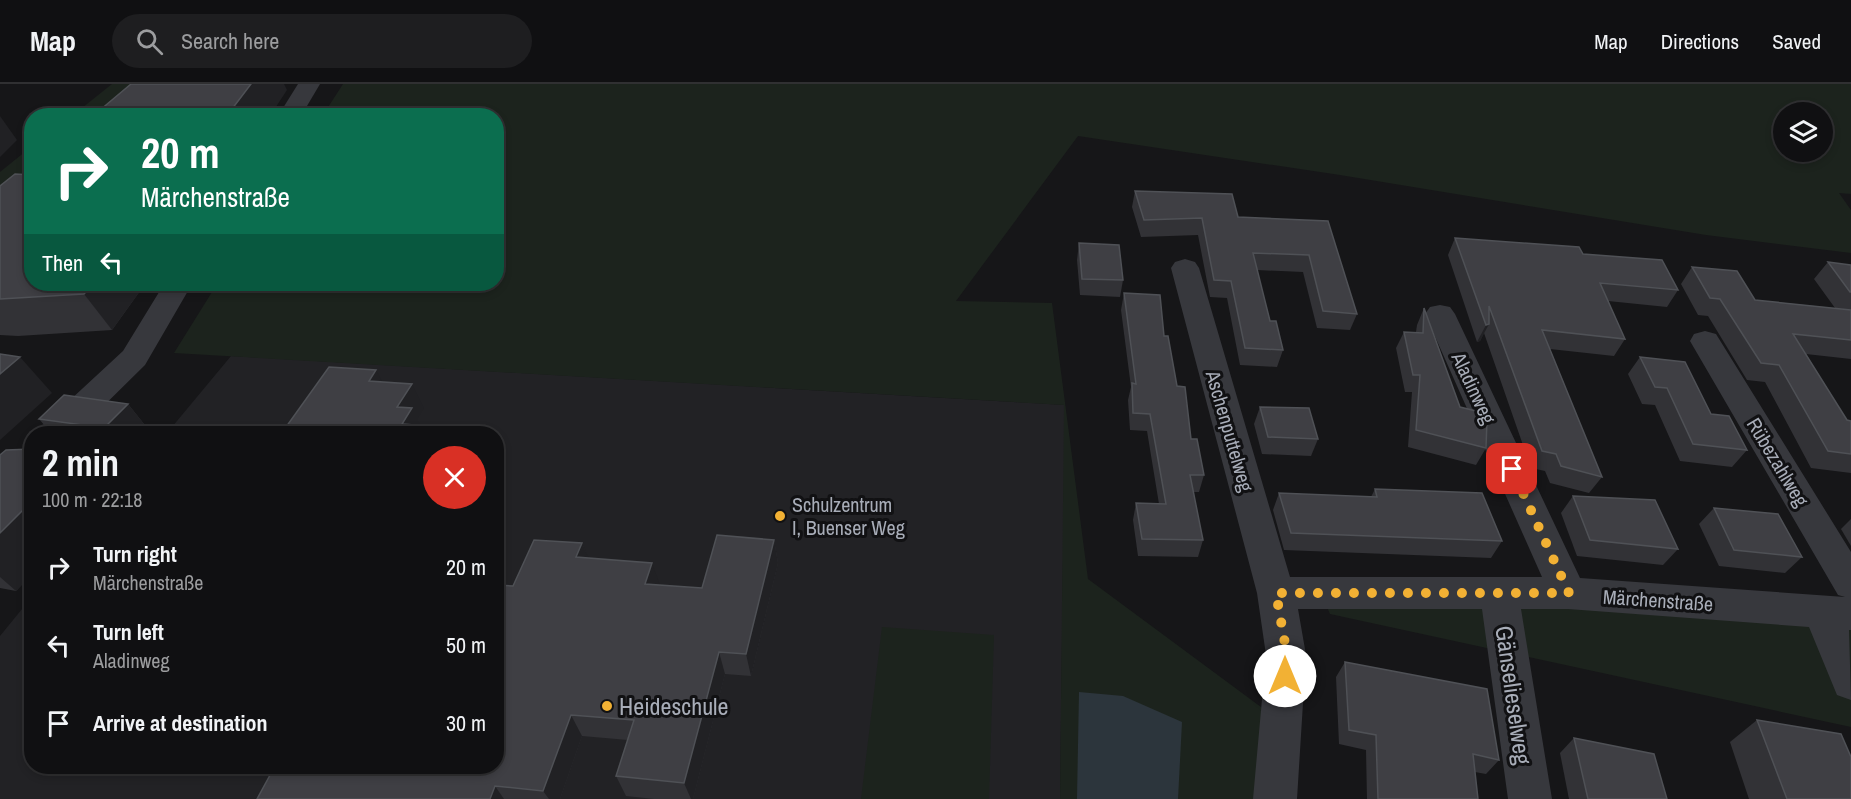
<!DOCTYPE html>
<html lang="en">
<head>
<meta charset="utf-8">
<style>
  :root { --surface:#101012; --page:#1e1e20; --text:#f1f3f6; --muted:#9c9d9f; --line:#303032 }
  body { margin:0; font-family:"Archivo Narrow",sans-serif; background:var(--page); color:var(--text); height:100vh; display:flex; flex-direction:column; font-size:22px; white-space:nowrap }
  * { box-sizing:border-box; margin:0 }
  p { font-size:20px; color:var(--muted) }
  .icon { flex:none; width:33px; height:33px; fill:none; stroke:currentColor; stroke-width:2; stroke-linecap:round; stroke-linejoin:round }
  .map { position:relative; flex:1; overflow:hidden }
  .side { position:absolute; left:24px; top:342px; width:480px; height:348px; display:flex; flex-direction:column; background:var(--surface); border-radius:24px; box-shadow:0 3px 9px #0003,0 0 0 2px var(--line) }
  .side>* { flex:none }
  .hud { position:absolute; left:24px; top:24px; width:480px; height:183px; border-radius:24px; box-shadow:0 3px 9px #0003,0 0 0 2px var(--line); background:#0b6e4f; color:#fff; overflow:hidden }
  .buttons { position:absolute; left:1773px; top:18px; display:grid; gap:12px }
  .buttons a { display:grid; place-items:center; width:60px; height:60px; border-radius:50%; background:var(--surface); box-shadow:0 3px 9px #0003,0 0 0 2px var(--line); font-size:30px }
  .pin { position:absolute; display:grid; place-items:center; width:51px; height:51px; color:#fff; margin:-26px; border-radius:12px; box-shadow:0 3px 9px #0006 }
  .me { position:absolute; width:66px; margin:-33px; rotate:0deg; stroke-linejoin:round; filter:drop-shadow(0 0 4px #0008) }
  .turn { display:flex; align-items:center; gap:21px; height:126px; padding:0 18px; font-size:27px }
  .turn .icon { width:78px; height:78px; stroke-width:2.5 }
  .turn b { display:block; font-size:42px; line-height:51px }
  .then { display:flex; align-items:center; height:57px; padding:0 18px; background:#0003; gap:12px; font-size:22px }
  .round { display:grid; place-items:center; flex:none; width:63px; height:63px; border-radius:32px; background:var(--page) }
  .overview { display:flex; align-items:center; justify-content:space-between; height:102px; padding:0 18px }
  h1 { font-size:36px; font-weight:700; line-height:45px }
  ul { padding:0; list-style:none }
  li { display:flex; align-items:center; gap:18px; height:78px; padding:0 18px }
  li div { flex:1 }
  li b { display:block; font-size:22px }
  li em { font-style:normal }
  header { display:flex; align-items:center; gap:36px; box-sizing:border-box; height:84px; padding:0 30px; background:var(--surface); border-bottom:2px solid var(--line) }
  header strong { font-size:28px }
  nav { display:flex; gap:33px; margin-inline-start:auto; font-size:21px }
  .search { width:420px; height:54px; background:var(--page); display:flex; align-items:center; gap:15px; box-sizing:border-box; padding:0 21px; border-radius:33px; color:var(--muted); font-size:22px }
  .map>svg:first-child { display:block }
  .built { fill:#222225 }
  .green { fill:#1c231d; fill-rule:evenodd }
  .water { fill:#2c353c }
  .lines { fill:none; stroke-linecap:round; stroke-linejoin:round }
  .minor { fill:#37383d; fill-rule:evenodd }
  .wall { fill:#323236 }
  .shaded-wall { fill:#212124 }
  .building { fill:#3f3f44; stroke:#4f5156; stroke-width:1.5 }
  .route { stroke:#f2b134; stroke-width:10; stroke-dasharray:0 18 }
  .poi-dot { fill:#f2b134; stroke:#111113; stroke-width:2 }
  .labels { text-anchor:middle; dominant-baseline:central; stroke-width:6; stroke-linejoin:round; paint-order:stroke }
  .street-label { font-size:20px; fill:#a8adb8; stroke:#111113 }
  .poi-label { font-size:20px; fill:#a8adb8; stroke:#111113; text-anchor:start }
  .near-street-label { font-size:24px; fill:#a8adb8; stroke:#111113 }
  .near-poi-label { font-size:24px; fill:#a8adb8; stroke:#111113; text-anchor:start }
</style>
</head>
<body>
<header>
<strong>Map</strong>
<div class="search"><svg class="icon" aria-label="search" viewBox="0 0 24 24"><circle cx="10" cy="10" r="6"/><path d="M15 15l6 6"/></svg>Search here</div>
<nav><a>Map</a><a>Directions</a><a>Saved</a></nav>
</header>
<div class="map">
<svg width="1851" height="715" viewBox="0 0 1851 715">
  <rect width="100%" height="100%" fill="#161618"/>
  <polygon class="built" points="231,272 1065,321 1060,715 0,715 0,552 31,514 32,682 496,682 496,350 167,349"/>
  <g class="green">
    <polygon points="112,0 143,0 103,31 72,32"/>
    <path d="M343,0h1508v110l-12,-1 12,17v43l-145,-18 -366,-60 -262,-39 -122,165 96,2 36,276 177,131 -10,89h-195l4,-394 -890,-52 43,-69h279v-168l-173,-1zM1784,28h38v40h-38z"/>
    <polygon points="31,63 31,88 0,113 0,88"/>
    <polygon points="1321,509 1851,530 1851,643 1330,530"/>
    <polygon points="882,543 994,551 989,715 861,715"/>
  </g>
  <polygon class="water" points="1079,608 1123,612 1182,638 1178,715 1077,715"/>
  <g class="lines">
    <g class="minor">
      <polygon points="298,0 320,0 301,32 278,32"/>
      <polygon points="1185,175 1195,178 1199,184 1290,493 1542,493 1425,230 1430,223 1440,221 1450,223 1455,230 1580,494 1845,513 1838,511 1690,257 1694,250 1705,247 1716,250 1851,468 1851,546 1849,546 1851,616 1837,611 1809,543 1568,525 1521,525 1552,715 1508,715 1482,525 1298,525 1306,571 1297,715 1253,715 1266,571 1257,509 1171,184 1175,178"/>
      <polygon points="164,200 192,200 145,281 75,350 38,350 42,342 123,267"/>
    </g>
  </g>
  <g class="wall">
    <polygon points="0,102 32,200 135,200 140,207 112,246 18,252 0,251"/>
    <polygon points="1135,107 1238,133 1328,137 1357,230 1350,246 1317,244 1303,188 1257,186 1270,237 1283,266 1277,283 1240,281 1227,214 1210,213 1198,151 1141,153 1132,123"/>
    <polygon points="1455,154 1583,170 1678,206 1667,223 1608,217 1625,255 1614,272 1550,265 1602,393 1589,409 1550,399 1545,387 1531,384 1484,249 1480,257 1477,258 1448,171"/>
    <polygon points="1079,159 1123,196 1120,213 1080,211 1077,176"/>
    <polygon points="1828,178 1851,181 1851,275 1806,270 1847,336 1851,337 1851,389 1811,384 1765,298 1747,296 1708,232 1698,231 1681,200 1692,183 1755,216 1835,224 1814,195"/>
    <polygon points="1124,209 1164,252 1191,355 1204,391 1199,408 1193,408 1203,456 1198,473 1138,472 1133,436 1136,419 1159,420 1147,347 1130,346 1128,316 1131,303 1121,226"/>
    <polygon points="1424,224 1460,323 1486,364 1476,381 1408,363 1412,308 1405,308 1396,264 1404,248 1416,248 1417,241"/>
    <polygon points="1640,273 1711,330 1747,366 1732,383 1680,377 1655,321 1642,320 1628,290"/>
    <polygon points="128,320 152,350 52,350 39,335"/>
    <polygon points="1260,323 1318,355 1311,372 1262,370 1254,340"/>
    <polygon points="32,365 32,490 16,507 0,504 0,371"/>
    <polygon points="1375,405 1502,457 1491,474 1284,466 1273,426 1279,409 1371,413"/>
    <polygon points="1573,412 1678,465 1663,481 1577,472 1561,429"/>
    <polygon points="1714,424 1802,473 1785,489 1719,482 1699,440"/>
    <polygon points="1851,435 1851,462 1841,445"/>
    <polygon points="774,456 778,479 751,592 725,590 693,715 654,715 626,712 616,692 628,656 582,652 560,715 257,715 496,682 513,502 582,459 588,474 660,501 702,504"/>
    <polygon points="1345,578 1499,676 1486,690 1475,688 1478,715 1367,715 1366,666 1339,660 1336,593"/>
    <polygon points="1757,636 1851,715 1749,715 1730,658"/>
    <polygon points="1574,654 1667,715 1569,715 1560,669"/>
  </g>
  <g class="shaded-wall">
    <polygon points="243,0 284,0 287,6 270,32 229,32"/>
    <polygon points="0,32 17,56 0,73"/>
    <polygon points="93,200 135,200 140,207 112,246 84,210"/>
    <polygon points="1489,240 1480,257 1477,258 1486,241"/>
    <polygon points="20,273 52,309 0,356 0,290"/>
    <polygon points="376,286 389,310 369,297"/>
    <polygon points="412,300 424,324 417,335 423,346 426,342 430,350 407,350 402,340 397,323"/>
    <polygon points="128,320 152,350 109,350 104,344"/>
    <polygon points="32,417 32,490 16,507 0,493 0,449"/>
    <polygon points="774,456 778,479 751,592 746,570"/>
    <polygon points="582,459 592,482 576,473"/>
    <polygon points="652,479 660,501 645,500"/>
    <polygon points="719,568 725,590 693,715 691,715 684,699"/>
    <polygon points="571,631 582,652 560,715 549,715 543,707"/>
    <polygon points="495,702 504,715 490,715"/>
  </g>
  <g class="building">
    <polygon points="131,0 251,0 232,25 235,25 229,32 93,32"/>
    <polygon points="15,90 32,91 32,200 93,200 84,210 0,215 0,102"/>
    <polygon points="1135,107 1232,110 1238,133 1328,137 1357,230 1323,227 1309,171 1253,169 1270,237 1276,237 1283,266 1245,264 1231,197 1214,196 1202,134 1144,136"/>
    <polygon points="1455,154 1579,163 1583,170 1662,176 1678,206 1600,199 1625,255 1542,246 1602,393 1561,382 1556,370 1542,367 1489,222 1489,240 1486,241"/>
    <polygon points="1079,159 1119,161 1123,196 1082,195"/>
    <polygon points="1828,178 1851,181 1851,208 1850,208"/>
    <polygon points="1692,183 1737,187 1755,216 1851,226 1851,256 1793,250 1847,336 1851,337 1851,370 1828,367 1779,281 1761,279 1720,215 1710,214"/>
    <polygon points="1124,209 1160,211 1164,252 1168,252 1177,302 1185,303 1191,355 1197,355 1204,391 1190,391 1203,456 1142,455 1136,419 1166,420 1150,330 1133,329 1132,299 1136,300"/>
    <polygon points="1424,224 1460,323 1484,329 1487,336 1486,364 1416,346 1420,291 1413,291 1404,248 1423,249"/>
    <polygon points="0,270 20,273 0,290"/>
    <polygon points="1640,273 1685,278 1711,330 1729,332 1747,366 1693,360 1667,304 1655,303"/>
    <polygon points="329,283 376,286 369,297 412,300 397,323 412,324 402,340 426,342 421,350 281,350"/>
    <polygon points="64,311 128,320 104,344 39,335"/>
    <polygon points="1260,323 1309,324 1318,355 1268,353"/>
    <polygon points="32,365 32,417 0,449 0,371 6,366"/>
    <polygon points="1375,405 1482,409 1502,457 1291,449 1279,409 1377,413"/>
    <polygon points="1573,412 1655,416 1678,465 1590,456"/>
    <polygon points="1714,424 1778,430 1802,473 1734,466"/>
    <polygon points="717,451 774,456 746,570 719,568 684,699 616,692 634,636 571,631 543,707 495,702 490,715 257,715 275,682 496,682 496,501 513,502 534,456 582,459 576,473 652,479 645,500 702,504"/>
    <polygon points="1345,578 1487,605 1499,676 1473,670 1478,715 1378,715 1376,651 1349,646"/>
    <polygon points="1757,636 1841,650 1851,673 1851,715 1787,715"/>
    <polygon points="1574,654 1654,670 1667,715 1588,715"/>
  </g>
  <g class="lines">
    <polyline class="route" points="1285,592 1287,571 1276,509 1569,509 1512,385"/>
  </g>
  <g class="poi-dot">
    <circle cx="780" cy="432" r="6"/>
    <circle cx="607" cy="622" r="6"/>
  </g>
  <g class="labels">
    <g class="street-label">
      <text transform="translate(1474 304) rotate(65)">Aladinweg</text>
      <text transform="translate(1230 347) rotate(74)">Aschenputtelweg</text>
      <text transform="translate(1778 378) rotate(59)">Rübezahlweg</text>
      <text transform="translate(1658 516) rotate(4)">Märchenstraße</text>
    </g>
    <g class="poi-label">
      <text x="792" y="420">Schulzentrum<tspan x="792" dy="23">I, Buenser Weg</tspan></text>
    </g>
    <g class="near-street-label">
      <text transform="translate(1514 611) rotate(82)">Gänselieselweg</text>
    </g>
    <g class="near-poi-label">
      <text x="619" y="622">Heideschule</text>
    </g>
  </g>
</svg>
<div class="buttons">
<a><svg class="icon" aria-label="layers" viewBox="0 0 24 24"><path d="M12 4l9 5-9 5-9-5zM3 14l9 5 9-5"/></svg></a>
</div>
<div class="pin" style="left:1512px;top:385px;background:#d93025"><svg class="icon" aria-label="arrive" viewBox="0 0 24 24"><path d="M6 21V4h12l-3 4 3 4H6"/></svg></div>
<svg class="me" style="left:1285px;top:592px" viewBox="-20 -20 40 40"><circle r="19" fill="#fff"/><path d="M0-13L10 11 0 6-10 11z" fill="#f2b134"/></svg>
<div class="hud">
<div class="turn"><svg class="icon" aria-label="right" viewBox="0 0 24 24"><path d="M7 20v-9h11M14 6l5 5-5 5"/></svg><div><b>20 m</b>Märchenstraße</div></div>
<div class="then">Then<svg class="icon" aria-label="left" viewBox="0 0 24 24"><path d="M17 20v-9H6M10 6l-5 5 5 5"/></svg></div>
</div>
<section class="side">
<div class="overview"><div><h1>2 min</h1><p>100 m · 22:18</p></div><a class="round" style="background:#d93025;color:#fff"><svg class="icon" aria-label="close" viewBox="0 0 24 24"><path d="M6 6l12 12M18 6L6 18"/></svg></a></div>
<ul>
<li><svg class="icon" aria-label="right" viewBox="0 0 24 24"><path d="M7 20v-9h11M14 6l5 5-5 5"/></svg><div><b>Turn right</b><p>Märchenstraße</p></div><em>20 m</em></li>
<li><svg class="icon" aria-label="left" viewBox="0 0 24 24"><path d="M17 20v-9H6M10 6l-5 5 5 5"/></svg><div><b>Turn left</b><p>Aladinweg</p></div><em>50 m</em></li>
<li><svg class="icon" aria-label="arrive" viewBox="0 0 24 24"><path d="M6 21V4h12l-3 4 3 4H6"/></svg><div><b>Arrive at destination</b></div><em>30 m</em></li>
</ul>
</section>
</div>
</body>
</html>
